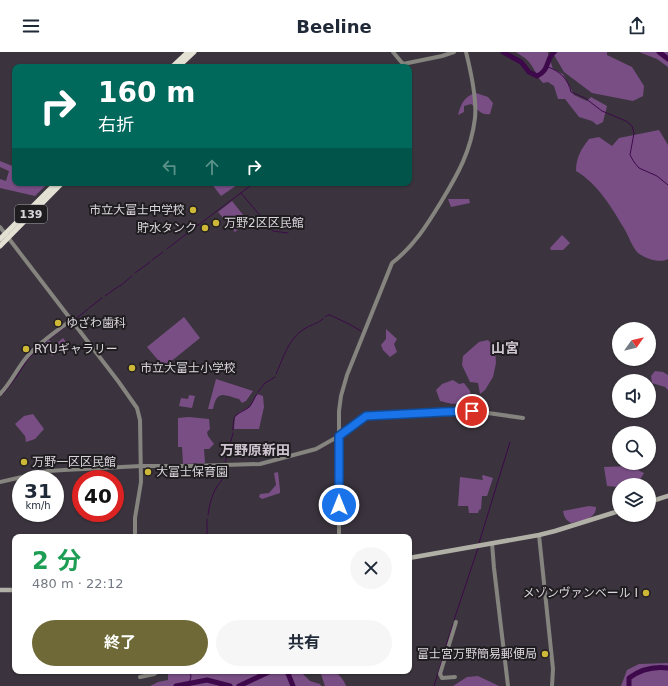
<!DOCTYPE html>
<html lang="ja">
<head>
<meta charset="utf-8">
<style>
  :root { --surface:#fff; --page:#f6f6f7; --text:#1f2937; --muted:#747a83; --accent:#6e6937 }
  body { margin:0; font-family:"DejaVu Sans","Noto Sans JP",sans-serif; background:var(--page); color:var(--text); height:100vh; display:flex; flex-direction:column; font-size:15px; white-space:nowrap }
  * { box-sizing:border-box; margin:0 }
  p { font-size:13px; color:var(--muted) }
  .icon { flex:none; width:22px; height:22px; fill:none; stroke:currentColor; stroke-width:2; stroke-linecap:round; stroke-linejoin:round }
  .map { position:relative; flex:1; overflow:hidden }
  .side { position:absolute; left:12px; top:482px; width:400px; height:140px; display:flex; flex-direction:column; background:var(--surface); border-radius:8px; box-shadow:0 1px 3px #0004 }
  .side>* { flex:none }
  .hud { position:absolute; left:12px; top:12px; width:400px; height:122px; border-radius:8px; box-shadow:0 1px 3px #0004; background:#00695c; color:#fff; overflow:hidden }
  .needle { width:26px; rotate:56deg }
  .fabs { position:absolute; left:612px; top:270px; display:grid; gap:8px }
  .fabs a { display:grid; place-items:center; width:44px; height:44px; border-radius:50%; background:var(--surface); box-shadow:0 1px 3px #0004; font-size:20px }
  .speed { position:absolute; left:12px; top:418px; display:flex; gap:8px; font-size:20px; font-weight:700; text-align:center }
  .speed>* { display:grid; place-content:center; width:52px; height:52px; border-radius:50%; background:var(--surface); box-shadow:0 1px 3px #0004; line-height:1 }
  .speed small { font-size:10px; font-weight:400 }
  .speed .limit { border:6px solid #d22; background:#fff; color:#111 }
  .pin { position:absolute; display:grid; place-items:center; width:34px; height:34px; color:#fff; margin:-17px; border:2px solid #fff; border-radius:50%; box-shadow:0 1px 4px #0007 }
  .me { position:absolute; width:44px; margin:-22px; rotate:0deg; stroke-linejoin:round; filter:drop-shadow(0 0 3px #0008) }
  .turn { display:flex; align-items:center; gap:14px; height:84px; padding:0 20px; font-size:18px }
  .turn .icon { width:52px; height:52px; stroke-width:2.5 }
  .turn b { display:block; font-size:28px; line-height:34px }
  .lanes { display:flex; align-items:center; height:38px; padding:0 20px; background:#0003; justify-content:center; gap:20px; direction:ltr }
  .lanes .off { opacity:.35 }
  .round { display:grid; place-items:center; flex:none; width:42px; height:42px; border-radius:21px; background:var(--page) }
  .headline { display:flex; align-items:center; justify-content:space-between; height:68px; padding:0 20px }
  h1 { font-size:24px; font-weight:700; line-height:30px; color:#1e9e55 }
  .button { display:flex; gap:8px; margin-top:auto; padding:8px 20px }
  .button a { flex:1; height:46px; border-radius:24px; background:var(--accent); color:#fff; font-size:16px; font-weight:700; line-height:46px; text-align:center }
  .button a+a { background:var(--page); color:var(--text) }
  header { display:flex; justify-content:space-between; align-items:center; height:52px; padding:0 20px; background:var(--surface); font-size:18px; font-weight:700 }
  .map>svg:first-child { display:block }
  .green { fill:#794e85 }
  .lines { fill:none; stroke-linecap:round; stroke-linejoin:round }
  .stream { stroke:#3d094a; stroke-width:1 }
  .river { stroke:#3d094a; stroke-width:5 }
  .tertiary { stroke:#85847e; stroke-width:4 }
  .secondary { stroke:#b1b0a6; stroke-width:4.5 }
  .trunk { stroke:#e3e1d3; stroke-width:5 }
  .route-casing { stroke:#114b97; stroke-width:10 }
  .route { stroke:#1a73e8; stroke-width:7 }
  .poi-dot { fill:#ceb837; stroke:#201d21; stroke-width:1.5 }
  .labels { text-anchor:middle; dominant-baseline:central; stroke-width:4; stroke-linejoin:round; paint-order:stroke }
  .shield { fill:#201d21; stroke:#a39ea4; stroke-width:1 }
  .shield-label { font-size:11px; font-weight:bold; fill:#dbd6dc }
  .poi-label { font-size:12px; fill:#dbd6dc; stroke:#201d21; text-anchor:start }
  .quarter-label { font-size:14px; font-weight:bold; fill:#cdc4d0; stroke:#201d21 }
</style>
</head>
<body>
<header><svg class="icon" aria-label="menu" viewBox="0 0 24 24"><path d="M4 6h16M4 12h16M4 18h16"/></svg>Beeline<svg class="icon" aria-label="share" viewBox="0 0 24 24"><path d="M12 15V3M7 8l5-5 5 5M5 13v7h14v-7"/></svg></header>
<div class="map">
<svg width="668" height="634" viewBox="0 0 668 634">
  <rect width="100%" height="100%" fill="#3b343e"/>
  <g class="green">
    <path d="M516,0h32v2l5,15 10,5 11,21 13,6 4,-4 16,9 -4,16 -6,3 -5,-4 -13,-4 -14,-18h-7l-4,-13 -6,-4 -5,1c-6,-6 -8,-14 -14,-21 -3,-4 -9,-7 -13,-10z"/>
    <polygon points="558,0 607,0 607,3 632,15 644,34 643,44 633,49 592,41 564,20 554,3"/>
    <polygon points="639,0 668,0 668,15 657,7"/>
    <path d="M476,41l12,4 5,6 -3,11c-9,2 -12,-5 -19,-10l-7,2v6l-6,3c3,-11 6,-19 18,-22z"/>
    <path d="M659,78l9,15v114c-8,5 -25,-1 -31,-7 -5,-6 -8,-15 -12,-22 -13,-22 -27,-46 -49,-59 0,-13 5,-22 13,-32l10,-2 13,9 7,-8z"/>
    <polygon points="0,109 15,115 15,131 48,131 35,144 0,136 0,127 6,129 9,119 0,115"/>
    <polygon points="211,131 240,131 221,144"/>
    <polygon points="448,147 469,147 470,151 451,155"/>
    <polygon points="232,149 248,169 235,180 218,160"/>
    <polygon points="562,183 570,191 563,198 551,198 550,196"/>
    <polygon points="184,265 200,286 164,315 147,295"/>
    <polygon points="386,277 397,287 394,292 397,300 390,305 383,298 381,293 386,287"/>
    <polygon points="63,286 68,293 52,304 43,293 49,288 54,294"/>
    <polygon points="488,288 495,296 496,311 493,325 485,338 480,342 478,331 470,330 462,313 463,304 479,290"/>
    <polygon points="655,319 663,320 668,323 668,338 665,335 652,331 651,324"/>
    <path d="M216,327l37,12 -7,10 -4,2 -3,-4c-15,-4 -22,-10 -26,10h-5z"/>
    <path d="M453,328l6,4 5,-1 6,8 1,5c-15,10 -14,9 -31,5l-4,-11 6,-6z"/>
    <polygon points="257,342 263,344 264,355 259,377 234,377 235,365 240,360 250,355"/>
    <polygon points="189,343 195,344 192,356 179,354 181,346 188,347"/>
    <polygon points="33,362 44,377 35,387 26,390 25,384 15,372 24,364"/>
    <polygon points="189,365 209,367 210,377 207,380 208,384 214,392 209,397 204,397 205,411 183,412 182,395 178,395 178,366"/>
    <polygon points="630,414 644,421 641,426 633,433 628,432 619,433 618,435 607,434 604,415"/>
    <polygon points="278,420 280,438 280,441 262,447 259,445 260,442 269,441 276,433 274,421"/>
    <polygon points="483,423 493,426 487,444 482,444 481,457 479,458 478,461 469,461 468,454 458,454 460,425 483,428 482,424"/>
    <path d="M589,454l7,1c0,13 -15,13 -25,16 -5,-3 -7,-6 -8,-12z"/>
    <polygon points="668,611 668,634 621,634 627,618 639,612"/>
    <polygon points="168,619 203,619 204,620 234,622 238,619 300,619 310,629 320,632 321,634 150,634 158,630 168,628"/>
    <path d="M320,619c14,0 20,1 26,15h-21z"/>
    <polygon points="478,624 499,634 453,634 467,625"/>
  </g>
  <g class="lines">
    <g class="stream">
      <path d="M548,15c12,4 20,12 23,25l14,6 17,13 24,10 6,5 2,7 -4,22 4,7 5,6 18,8 11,9"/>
      <polyline points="241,141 268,173"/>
      <polyline points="197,174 254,131"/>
      <polyline points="269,174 273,179 288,181"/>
      <polyline points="167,197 194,176"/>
      <polyline points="152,208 163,200"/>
      <polyline points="135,221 150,210"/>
      <polyline points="120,234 132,224"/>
      <polyline points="105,244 119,234"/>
      <polyline points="89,256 102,246"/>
      <polyline points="325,265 328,263 330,263 349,272 361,279"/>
      <polyline points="73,269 88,257"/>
      <polyline points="44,291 64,276"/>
      <path d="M276,322c7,-15 12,-35 28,-45 6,-4 13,-5 19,-10"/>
      <polyline points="15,327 28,307 41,294"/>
      <polyline points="258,340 265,331 275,325"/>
      <polyline points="3,342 14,328"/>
      <path d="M233,378c0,-18 3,-14 15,-22 4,-3 6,-10 9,-14"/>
      <polyline points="226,410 225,395 231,389 233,381"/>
      <path d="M208,463c1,-8 3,-17 7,-25 5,-9 10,-11 11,-23"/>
      <polyline points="207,485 207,467"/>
      <polyline points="479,491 510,390"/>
      <polyline points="454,568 478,496"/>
      <polyline points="444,600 453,572"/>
      <polyline points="189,631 191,625 190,619"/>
      <polyline points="434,634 443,605"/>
    </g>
    <g class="river">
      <path d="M503,0l18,10 8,10 8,4c13,-6 8,-15 17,-24"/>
      <polyline points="659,0 668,7"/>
      <polyline points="287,619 293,634"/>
      <polyline points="176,634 207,628 230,634"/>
      <polyline points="239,634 271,619"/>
      <path d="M629,634v-8c12,-9 24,-12 39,-10"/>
    </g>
    <g class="tertiary">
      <polyline points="393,0 403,12 442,4 454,0"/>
      <polyline points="0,175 118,329 137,356 140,368 141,430 135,466 135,485"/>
      <path d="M0,342c11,-11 16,-24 26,-36 12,-15 30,-26 45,-38"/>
      <polyline points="0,430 48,419 64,418 141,414 192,414 260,412 316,397 339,384 366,364 463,359 481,360 523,366"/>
      <polyline points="539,483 553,617 552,634"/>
      <path d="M339,485v-126l2,-15 6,-21 45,-112c22,-17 35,-38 49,-61 17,-28 30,-51 34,-84 2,-20 -4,-46 -9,-66"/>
      <polyline points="492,491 494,516 508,634"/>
      <polyline points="140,625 154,622 159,619"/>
      <polyline points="455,625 442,626 440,622 456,570"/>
    </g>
    <g class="secondary">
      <polyline points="649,450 668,444"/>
      <polyline points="409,506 539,483 555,479 619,459"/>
      <polyline points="0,538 15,538"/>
    </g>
    <g class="trunk">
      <polyline points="172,15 188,0"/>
      <polyline points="178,15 194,0"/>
      <polyline points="0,187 56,131"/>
      <polyline points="0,194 62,131"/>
    </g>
  </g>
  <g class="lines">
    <g class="route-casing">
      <polyline id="route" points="339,453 339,384 366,364 443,360 472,359"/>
    </g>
    <use href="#route" class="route"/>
  </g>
  <g class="poi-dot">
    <circle cx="193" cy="158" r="4"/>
    <circle cx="216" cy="171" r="4"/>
    <circle cx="205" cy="176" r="4"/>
    <circle cx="58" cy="271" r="4"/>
    <circle cx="26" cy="297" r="4"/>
    <circle cx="132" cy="316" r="4"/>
    <circle cx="24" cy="410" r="4"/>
    <circle cx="148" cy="420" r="4"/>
    <circle cx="646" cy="541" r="4"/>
    <circle cx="545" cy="602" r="4"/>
  </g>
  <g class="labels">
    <rect class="shield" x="15" y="153" width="32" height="18" rx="3"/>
    <g class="shield-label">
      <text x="31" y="162">139</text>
    </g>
    <g class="poi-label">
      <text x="185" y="158" text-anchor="end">市立大富士中学校</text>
      <text x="224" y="171">万野2区区民館</text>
      <text x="197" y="176" text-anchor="end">貯水タンク</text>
      <text x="66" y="271">ゆざわ歯科</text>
      <text x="34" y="297">RYUギャラリー</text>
      <text x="140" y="316">市立大富士小学校</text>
      <text x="32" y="410">万野一区区民館</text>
      <text x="156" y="420">大富士保育園</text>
      <text x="638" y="541" text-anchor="end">メゾンヴァンベール I</text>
      <text x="537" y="602" text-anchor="end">富士宮万野簡易郵便局</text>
    </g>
    <g class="quarter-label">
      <text x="505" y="296">山宮</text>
      <text x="255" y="398">万野原新田</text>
    </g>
  </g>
</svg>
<div class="fabs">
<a><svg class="needle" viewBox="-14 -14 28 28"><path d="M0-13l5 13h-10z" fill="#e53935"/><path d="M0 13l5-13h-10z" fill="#747a83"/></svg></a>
<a><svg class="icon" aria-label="sound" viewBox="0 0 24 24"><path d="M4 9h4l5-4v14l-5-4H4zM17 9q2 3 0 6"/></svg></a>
<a><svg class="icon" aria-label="search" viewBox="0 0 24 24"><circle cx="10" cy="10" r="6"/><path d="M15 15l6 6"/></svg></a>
<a><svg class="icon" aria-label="layers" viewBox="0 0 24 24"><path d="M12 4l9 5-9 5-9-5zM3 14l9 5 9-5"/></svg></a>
</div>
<div class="speed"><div>31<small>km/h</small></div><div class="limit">40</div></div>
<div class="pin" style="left:472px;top:359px;background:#d93025"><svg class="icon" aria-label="arrive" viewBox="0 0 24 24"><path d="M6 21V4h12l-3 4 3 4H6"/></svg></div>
<svg class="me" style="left:339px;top:453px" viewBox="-20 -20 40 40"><circle r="17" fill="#1a73e8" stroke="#fff" stroke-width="3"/><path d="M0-11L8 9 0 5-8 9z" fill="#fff"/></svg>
<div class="hud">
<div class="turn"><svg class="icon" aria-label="right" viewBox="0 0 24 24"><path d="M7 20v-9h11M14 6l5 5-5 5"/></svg><div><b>160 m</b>右折</div></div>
<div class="lanes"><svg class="icon off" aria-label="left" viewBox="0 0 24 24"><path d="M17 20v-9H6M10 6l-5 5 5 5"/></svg><svg class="icon off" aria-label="ahead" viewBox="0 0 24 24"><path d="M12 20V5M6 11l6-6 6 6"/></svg><svg class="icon" aria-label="right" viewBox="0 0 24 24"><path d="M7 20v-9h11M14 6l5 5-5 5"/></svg></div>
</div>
<section class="side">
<div class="headline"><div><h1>2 分</h1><p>480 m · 22:12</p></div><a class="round"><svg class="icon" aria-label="close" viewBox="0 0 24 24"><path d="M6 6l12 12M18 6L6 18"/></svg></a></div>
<div class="button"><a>終了</a><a>共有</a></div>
</section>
</div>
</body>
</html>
